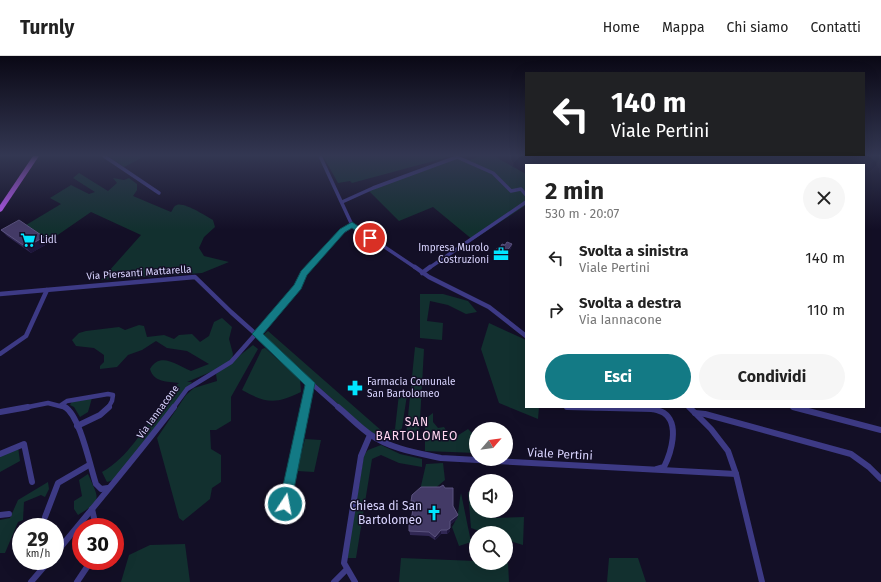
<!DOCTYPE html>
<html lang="it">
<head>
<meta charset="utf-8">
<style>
  :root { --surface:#fff; --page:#f6f6f6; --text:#222; --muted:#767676; --line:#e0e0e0; --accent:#137a85 }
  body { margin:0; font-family:"Fira Sans",sans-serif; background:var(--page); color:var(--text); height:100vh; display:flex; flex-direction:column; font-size:15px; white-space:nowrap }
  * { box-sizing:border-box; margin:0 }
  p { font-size:13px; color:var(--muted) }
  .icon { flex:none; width:22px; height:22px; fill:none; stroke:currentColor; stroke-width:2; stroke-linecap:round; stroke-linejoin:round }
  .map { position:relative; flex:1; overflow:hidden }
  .details { position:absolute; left:525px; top:108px; width:340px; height:244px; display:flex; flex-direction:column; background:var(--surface); border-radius:0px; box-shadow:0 4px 16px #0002 }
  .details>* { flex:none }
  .banner { position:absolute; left:525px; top:16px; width:340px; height:84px; border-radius:0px; box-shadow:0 4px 16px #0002; background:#202124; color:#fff; overflow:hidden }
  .needle { width:26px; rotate:62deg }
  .tools { position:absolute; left:469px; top:366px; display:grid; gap:8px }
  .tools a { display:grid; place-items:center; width:44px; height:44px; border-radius:50%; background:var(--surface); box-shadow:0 4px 16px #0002; font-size:20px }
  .speed { position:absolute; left:12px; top:462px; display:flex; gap:8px; font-size:20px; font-weight:700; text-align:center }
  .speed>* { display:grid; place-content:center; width:52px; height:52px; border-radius:50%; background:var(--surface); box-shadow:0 4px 16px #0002; line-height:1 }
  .speed small { font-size:10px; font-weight:400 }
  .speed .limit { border:6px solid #d22; background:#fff; color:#111 }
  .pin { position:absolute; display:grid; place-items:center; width:34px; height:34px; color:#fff; margin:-17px; border:2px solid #fff; border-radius:50%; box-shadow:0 1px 4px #0007 }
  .me { position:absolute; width:44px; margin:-22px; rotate:11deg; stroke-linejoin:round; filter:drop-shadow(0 0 3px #0008) }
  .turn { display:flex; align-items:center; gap:14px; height:84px; padding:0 20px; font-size:18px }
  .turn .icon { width:52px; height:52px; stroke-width:2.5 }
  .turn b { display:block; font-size:28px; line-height:34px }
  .round { display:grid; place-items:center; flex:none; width:42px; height:42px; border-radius:21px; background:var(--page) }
  .headline { display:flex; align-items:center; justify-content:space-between; height:68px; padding:0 20px }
  h1 { font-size:24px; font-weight:700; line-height:30px }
  .cta { display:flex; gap:8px; margin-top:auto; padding:8px 20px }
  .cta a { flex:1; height:46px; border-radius:24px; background:var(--accent); color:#fff; font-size:16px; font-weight:700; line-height:46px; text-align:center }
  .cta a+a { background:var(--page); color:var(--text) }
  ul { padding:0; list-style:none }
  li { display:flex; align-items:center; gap:12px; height:52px; padding:0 20px }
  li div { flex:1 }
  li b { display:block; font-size:15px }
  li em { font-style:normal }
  header { display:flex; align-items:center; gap:24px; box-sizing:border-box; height:56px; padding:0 20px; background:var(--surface); border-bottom:1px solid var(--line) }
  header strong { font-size:19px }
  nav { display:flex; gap:22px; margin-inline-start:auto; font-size:14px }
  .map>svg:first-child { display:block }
  .green { fill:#12302f }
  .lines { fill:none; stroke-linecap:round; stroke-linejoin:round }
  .minor-far2 { stroke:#3d3a85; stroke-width:3.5 }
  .minor-far1 { stroke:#3d3a85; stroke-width:4.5 }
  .minor { stroke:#3d3a85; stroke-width:6 }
  .primary { fill:#c25bff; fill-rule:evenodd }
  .wall { fill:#312854 }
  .shaded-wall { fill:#1d163a }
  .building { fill:#433a66; stroke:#5a527e }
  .route { fill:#137a85; stroke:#0c4f56 }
  .labels { text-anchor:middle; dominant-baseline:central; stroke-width:3; stroke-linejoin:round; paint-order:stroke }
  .poi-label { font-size:10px; fill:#d9d4ff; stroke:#130f26; text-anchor:start }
  .street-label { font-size:10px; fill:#d9d4ff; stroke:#130f26 }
  .quarter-label { font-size:12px; letter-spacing:1px; fill:#ffd6f0; stroke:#130f26 }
  .near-street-label { font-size:12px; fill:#d9d4ff; stroke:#130f26 }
  .near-poi-label { font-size:12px; fill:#d9d4ff; stroke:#130f26; text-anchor:end }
</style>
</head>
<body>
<header>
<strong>Turnly</strong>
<nav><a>Home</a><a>Mappa</a><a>Chi siamo</a><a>Contatti</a></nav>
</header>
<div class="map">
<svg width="881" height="526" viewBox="0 0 881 526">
  <rect width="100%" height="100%" fill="#130f26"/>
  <g class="green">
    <polygon points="108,100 145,100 124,111"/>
    <polygon points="323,100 452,100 352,127 350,125 338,127"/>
    <polygon points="480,100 494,100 526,118 526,149 473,184 433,151 399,165 368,134 457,101 470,104"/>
    <path d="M79,117l29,18 9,-8 -4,-5 11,2 5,-2 8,6v6l-4,6 38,16c2,-2 2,-6 6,-7 7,-3 29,11 36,15l2,7 -11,10 -5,11 5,8 25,6 -27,11 -101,7 40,-45 -50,-23 -42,29 -23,-16 35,-21 -11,-6 21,-13 18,9 6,-2 -22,-14z"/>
    <polygon points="420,238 443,238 468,245 477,256 466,258 448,249 430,245 427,265 443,267 442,284 420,282"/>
    <path d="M222,262l10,9 -3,12 4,15 -1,5 -12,9 -33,14h5l-78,98 -7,2 -5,-10c26,-14 42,-44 59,-67 5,-7 11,-18 18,-22 -12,-2 -25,0 -29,-14 10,-18 27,-4 41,2l18,-7 -22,-13 -20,-3 -11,-7 -14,9 -14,5 -11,12 -17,2v-3l4,-4v-7l-10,-7 -18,-2 -4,-6 7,-7 7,-2 33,-4 6,3 14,-5 5,1 3,11 17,-2 10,4 5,-4 13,-1 8,8 9,-6 5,-14z"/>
    <polygon points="489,267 526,284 526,351 539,351 538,363 499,347 481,293"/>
    <polygon points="268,275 383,376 395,373 399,338 407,339 402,372 395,383 383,383 368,374 261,281"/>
    <polygon points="253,289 258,293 231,341 231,365 216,374 210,374 211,393 221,399 221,426 212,432 210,443 183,465 179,462 157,382 186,339 194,332 217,325 216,318"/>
    <polygon points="415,291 424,293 419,382 406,380"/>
    <path d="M265,292l35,31 1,13c-25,12 -34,12 -59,-2l20,-41z"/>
    <polygon points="92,342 88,356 80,361 74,351 70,349 72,345"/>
    <polygon points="433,357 433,366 438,372 444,371 447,376 451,375 457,380 468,373 476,381 476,397 425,395 425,363"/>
    <polygon points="305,383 321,384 314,416 297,415"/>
    <polygon points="381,389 400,398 422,403 422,411 399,407 381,399 372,403 356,502 347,502 364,399 368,394"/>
    <polygon points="18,391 20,405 0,416 0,400"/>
    <polygon points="443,407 445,424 433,434 424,434 421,430 426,408"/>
    <path d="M88,418c11,25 15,26 -10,41l-4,-6v-8l8,-5 -3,-16z"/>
    <polygon points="48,426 49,433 45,441 41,439 24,446 23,464 18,466 5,497 0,497 0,464 10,462 18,444"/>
    <polygon points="468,436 476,438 476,455 487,455 490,462 524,461 523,489 506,484 506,477 485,477 471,472"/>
    <path d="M461,437l10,49 -12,4 -7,-19c8,-12 6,-21 9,-34z"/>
    <polygon points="185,488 190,526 121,526 129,499 150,489"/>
    <polygon points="401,502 476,505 476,507 508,507 509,526 399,526"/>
    <polygon points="609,502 638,502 646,526 607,526"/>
  </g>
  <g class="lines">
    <g class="minor-far2">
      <polyline points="104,100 159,137"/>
      <polyline points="320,100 352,169 416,212"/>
      <polyline points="342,146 373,132 457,101 493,117 511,135 521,133 526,139"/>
      <polyline points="307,212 333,184 352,169"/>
      <polyline points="429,212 526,146"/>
    </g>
    <g class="minor-far1">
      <polyline points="415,211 429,221 489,251 526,280"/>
      <polyline points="422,217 430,211"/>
      <polyline points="0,238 195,221 231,256 339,352"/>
      <polyline points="0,298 26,280 47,234"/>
      <polyline points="61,349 67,345 108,338 113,339 112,345 108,352"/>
      <polyline points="567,351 597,352"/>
      <polyline points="793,351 796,352"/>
      <polyline points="23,352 48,347 67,352"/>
      <polyline points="173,352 187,333 231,306 299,229 308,211"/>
      <polyline points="305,352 310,327"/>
    </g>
    <g class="minor">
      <path d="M65,351c15,9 25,59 31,77l5,5 7,-1"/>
      <path d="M338,351c11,9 21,20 33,28 20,14 47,18 70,23l295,16"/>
      <path d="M567,351l85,2c4,1 9,2 12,4 16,11 7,40 0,54l-7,2"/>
      <polyline points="689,351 711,373 728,395 736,418 762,526"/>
      <polyline points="793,351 881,374"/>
      <polyline points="0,356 28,351"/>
      <polyline points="695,357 705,358 851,398 869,411 881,423"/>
      <polyline points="77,370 100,359 109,351"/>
      <polyline points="0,398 24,388 32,426"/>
      <polyline points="285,449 305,351"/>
      <polyline points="92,453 96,471"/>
      <polyline points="0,459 9,458"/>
      <polyline points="45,461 58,427 89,409"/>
      <path d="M55,498c40,-49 81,-97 119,-147"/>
      <polyline points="31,526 49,505"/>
      <polyline points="77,526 91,505"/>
      <polyline points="334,526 346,514"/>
      <polyline points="355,526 344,507 361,400 370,379"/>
    </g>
    <polygon class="primary" points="33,100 39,100 2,155 0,156 0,149"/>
  </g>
  <g class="wall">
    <polygon points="1,174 49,187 31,197 7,180"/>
    <polygon points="512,188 511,192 504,204 494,200 495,196 500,192 505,189"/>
    <polygon points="411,445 453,450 457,463 450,469 450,475 447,478 441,478 435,484 429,480 410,479 409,470 408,468 407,464 412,459 413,449 412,449"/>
  </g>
  <g class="shaded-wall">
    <polygon points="44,181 49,187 31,197 26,191"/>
    <polygon points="512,188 511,192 504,204 504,199"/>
    <polygon points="458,459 457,463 450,469 450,465"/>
    <polygon points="450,472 450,475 447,478 447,474"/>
    <polygon points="441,474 441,478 435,484 435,481"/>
  </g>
  <g class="building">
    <polygon points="19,164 44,181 26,191 1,174"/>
    <polygon points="507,186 512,188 504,199 495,196 498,191 500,192 502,188 505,189"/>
    <polygon points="443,429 445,432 453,432 453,450 458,459 450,465 450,472 447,474 441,474 435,481 429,476 409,475 409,467 407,464 412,459 414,445 411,445 412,439 421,431 440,431"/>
  </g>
  <linearGradient id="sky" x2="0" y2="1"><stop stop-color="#0a0815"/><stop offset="0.57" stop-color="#333752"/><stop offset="1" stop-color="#333752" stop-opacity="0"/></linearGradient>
  <rect width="881" height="174" fill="url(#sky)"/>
  <polygon class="route" points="352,166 373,180 373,183 367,183 352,172 345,176 307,219 301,233 263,278 315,327 291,448 290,453 285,454 281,453 279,448 305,329 252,278 294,229 301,215 340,173"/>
  <defs>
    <g id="supermarket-bare" transform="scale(1.2)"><path d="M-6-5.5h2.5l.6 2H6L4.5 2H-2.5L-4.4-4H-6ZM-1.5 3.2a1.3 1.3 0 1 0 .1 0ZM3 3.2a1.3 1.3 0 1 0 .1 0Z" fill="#00e5ff" stroke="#130f26" stroke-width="2.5" paint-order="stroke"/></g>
    <g id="office-bare" transform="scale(1.2)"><path d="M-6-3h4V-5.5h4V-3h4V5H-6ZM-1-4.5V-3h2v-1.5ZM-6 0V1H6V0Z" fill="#00e5ff" stroke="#130f26" stroke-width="2.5" paint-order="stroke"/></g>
    <g id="pharmacy-bare" transform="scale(1.2)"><path d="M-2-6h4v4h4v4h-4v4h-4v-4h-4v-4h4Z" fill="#00e5ff" stroke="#130f26" stroke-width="2.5" paint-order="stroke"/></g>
    <g id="church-bare" transform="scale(1.2)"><path d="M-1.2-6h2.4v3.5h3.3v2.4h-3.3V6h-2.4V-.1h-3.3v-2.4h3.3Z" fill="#00e5ff" stroke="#130f26" stroke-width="2.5" paint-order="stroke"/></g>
  </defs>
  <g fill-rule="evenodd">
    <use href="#supermarket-bare" x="28" y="184"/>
    <use href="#office-bare" x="501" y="198"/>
    <use href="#pharmacy-bare" x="355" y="332"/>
    <use href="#church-bare" x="434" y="457"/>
  </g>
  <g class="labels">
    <g class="poi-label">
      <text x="40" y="184">Lidl</text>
      <text x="489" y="192" text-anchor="end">Impresa Murolo<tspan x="489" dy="12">Costruzioni</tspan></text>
      <text x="367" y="326">Farmacia Comunale<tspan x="367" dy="12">San Bartolomeo</tspan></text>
    </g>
    <g class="street-label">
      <text transform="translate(139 217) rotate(-4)">Via Piersanti Mattarella</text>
      <text transform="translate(158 356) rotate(-54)">Via Iannacone</text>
    </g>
    <g class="quarter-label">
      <text x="417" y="366">SAN<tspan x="417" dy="14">BARTOLOMEO</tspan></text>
    </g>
    <g class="near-street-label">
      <text transform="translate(560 398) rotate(3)">Viale Pertini</text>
    </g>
    <g class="near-poi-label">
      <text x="422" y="450">Chiesa di San<tspan x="422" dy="14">Bartolomeo</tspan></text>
    </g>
  </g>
</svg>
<div class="tools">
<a><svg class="needle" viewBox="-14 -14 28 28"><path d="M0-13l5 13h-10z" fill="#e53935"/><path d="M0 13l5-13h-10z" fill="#767676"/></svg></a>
<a><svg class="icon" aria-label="sound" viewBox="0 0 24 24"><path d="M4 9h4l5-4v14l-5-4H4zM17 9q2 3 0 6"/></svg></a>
<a><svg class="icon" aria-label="search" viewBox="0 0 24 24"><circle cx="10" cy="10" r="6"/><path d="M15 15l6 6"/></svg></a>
</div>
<div class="speed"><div>29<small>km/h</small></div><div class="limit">30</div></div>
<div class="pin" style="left:370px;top:182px;background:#d93025"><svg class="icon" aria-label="arrive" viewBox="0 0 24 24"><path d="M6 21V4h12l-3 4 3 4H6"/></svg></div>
<svg class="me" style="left:285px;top:448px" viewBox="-20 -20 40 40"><circle r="17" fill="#137a85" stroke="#fff" stroke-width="3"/><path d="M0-11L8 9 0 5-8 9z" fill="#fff"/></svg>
<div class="banner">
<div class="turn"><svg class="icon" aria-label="left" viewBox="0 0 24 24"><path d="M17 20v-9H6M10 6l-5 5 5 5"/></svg><div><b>140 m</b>Viale Pertini</div></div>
</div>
<section class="details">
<div class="headline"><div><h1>2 min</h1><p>530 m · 20:07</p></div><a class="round"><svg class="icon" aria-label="close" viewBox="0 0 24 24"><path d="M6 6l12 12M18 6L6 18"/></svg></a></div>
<ul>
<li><svg class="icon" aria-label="left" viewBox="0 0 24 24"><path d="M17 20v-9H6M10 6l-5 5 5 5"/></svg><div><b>Svolta a sinistra</b><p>Viale Pertini</p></div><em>140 m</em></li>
<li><svg class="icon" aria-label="right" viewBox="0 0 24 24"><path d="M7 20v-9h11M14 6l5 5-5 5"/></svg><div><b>Svolta a destra</b><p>Via Iannacone</p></div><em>110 m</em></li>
</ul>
<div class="cta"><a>Esci</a><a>Condividi</a></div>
</section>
</div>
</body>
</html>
